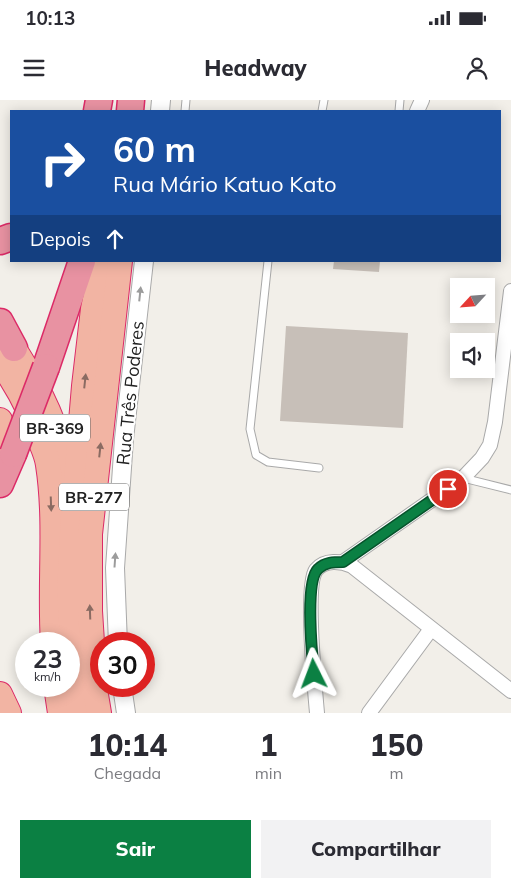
<!DOCTYPE html>
<html lang="pt">
<head>
<meta charset="utf-8">
<style>
  :root { --surface:#fff; --page:#f2f2f3; --text:#2b2b33; --muted:#7c7c81; --accent:#0b8043 }
  body { margin:0; font-family:Mulish,sans-serif; background:var(--page); color:var(--text); height:100vh; display:flex; flex-direction:column; font-size:19px; white-space:nowrap }
  * { box-sizing:border-box; margin:0 }
  p { font-size:16px; color:var(--muted) }
  .icon { flex:none; width:28px; height:28px; fill:none; stroke:currentColor; stroke-width:2; stroke-linecap:round; stroke-linejoin:round }
  .map { position:relative; height:613px; overflow:hidden }
  .drawer { display:flex; flex-direction:column; background:var(--surface); flex:1 }
  .drawer>* { flex:none }
  .guide { position:absolute; left:10px; top:10px; width:491px; height:152px; border-radius:0px; box-shadow:0 2px 12px #0003; background:#1a4fa0; color:#fff; overflow:hidden }
  .needle { width:32px; rotate:244deg }
  .fabs { position:absolute; left:450px; top:178px; display:grid; gap:10px }
  .fabs a { display:grid; place-items:center; width:45px; height:45px; border-radius:0px; background:var(--surface); box-shadow:0 2px 12px #0003; font-size:25px }
  .speed { position:absolute; left:15px; top:532px; display:flex; gap:10px; font-size:25px; font-weight:700; text-align:center }
  .speed>* { display:grid; place-content:center; width:65px; height:65px; border-radius:50%; background:var(--surface); box-shadow:0 2px 12px #0003; line-height:1 }
  .speed small { font-size:12px; font-weight:400 }
  .speed .limit { border:8px solid #d22; background:#fff; color:#111 }
  .pin { position:absolute; display:grid; place-items:center; width:42px; height:42px; color:#fff; margin:-21px; border:2px solid #fff; border-radius:50%; box-shadow:0 1px 5px #0007 }
  .me { position:absolute; width:55px; margin:-28px; rotate:357deg; stroke-linejoin:round; filter:drop-shadow(0 0 4px #0008) }
  .turn { display:flex; align-items:center; gap:18px; height:105px; padding:0 20px; font-size:22px }
  .turn .icon { width:65px; height:65px; stroke-width:2.5 }
  .turn b { display:block; font-size:35px; line-height:42px }
  .then { display:flex; align-items:center; height:48px; padding:0 20px; background:#0003; gap:10px; font-size:19px }
  .eta { display:flex; justify-content:space-evenly; align-items:center; height:85px; text-align:center }
  .eta b { font-size:30px; font-weight:800; line-height:35px }
  .primary-button { display:flex; gap:10px; margin-top:auto; padding:10px 20px }
  .primary-button a { flex:1; height:58px; border-radius:0px; background:var(--accent); color:#fff; font-size:20px; font-weight:800; line-height:58px; text-align:center }
  .primary-button a+a { background:var(--page); color:var(--text) }
  .status { display:flex; justify-content:space-between; align-items:center; height:35px; padding:0 25px; background:var(--surface); direction:ltr }
  .status svg { height:14px; fill:currentColor }
  header { display:flex; justify-content:space-between; align-items:center; height:65px; padding:0 20px; background:var(--surface); font-size:22px; font-weight:800 }
  .map>svg:first-child { display:block }
  .building { fill:#c7bfb8 }
  .lines { fill:none; stroke-linecap:round; stroke-linejoin:round }
  .service-casing { stroke:#a9a9a9; stroke-width:9 }
  .minor-casing { stroke:#a9a9a9; stroke-width:16 }
  .tertiary-casing { stroke:#a9a9a9; stroke-width:20 }
  .trunk-casing { stroke:#dc2a67; stroke-width:26 }
  .motorway-casing { stroke:#dc2a67; stroke-width:29 }
  .service { stroke:#fff; stroke-width:7 }
  .minor { stroke:#fff; stroke-width:14 }
  .tertiary { stroke:#fff; stroke-width:18 }
  .trunk { stroke:#f2b4a3; stroke-width:24 }
  .motorway { stroke:#e892a2; stroke-width:26 }
  .motorway-bridge-casing { stroke:#dc2a67; stroke-width:29; stroke-linecap:butt }
  .motorway-bridge { stroke:#e892a2; stroke-width:26 }
  .oneway { fill:#9c9c9c }
  .oneway2 { fill:#8a6b62 }
  .route-casing { stroke:#07532c; stroke-width:12 }
  .route { stroke:#0b8043; stroke-width:9 }
  .labels { text-anchor:middle; dominant-baseline:central; stroke-width:4; stroke-linejoin:round; paint-order:stroke }
  .shield { fill:#fff; stroke:#646464; stroke-width:1 }
  .shield-label { font-size:16px; font-weight:bold; fill:#222 }
  .street-label { font-size:18px; fill:#222; stroke:#fff }
</style>
</head>
<body>
<div class="status"><b>10:13</b><svg viewBox="0 0 49 12"><path d="M0 12V9h3v3zM5 12V6h3v6zM10 12V3h3v9zM15 12V0h3v12zM26 1h20v11H26zM47 4h2v5h-2z"/></svg></div>
<header><svg class="icon" aria-label="menu" viewBox="0 0 24 24"><path d="M4 6h16M4 12h16M4 18h16"/></svg>Headway<svg class="icon" aria-label="person" viewBox="0 0 24 24"><circle cx="12" cy="8" r="4"/><path d="M4 21q1-7 8-7t8 7"/></svg></header>
<div class="map">
<svg width="511" height="613" viewBox="0 0 511 613">
  <rect width="100%" height="100%" fill="#f2efe9"/>
  <g class="building">
    <polygon points="334,161 380,161 379,172 333,169"/>
    <polygon points="286,226 408,233 403,328 280,321"/>
  </g>
  <g class="lines">
    <g class="service-casing">
      <g id="service">
        <polyline points="185,11 186,0"/>
        <polyline points="322,11 324,0"/>
        <polyline points="399,11 400,0"/>
        <polyline points="268,161 250,329 256,355 268,362 319,368"/>
        <polyline points="463,378 511,390"/>
      </g>
    </g>
    <g class="minor-casing">
      <g id="minor">
        <polyline points="417,11 422,0"/>
        <polyline points="343,462 463,378 482,358 490,345 495,322 511,191"/>
        <path d="M317,613c-2,-23 -12,-128 -1,-143 9,-11 25,-9 36,-4l159,125"/>
        <polyline points="369,613 431,529"/>
      </g>
    </g>
    <g class="tertiary-casing">
      <g id="tertiary">
        <polyline points="160,11 161,0"/>
        <polyline points="118,544 115,468 124,339 144,161"/>
        <polyline points="122,586 126,613"/>
      </g>
    </g>
    <g class="trunk-casing">
      <g id="trunk">
        <path d="M3,233c20,27 45,71 54,102 3,12 5,25 7,38"/>
        <path d="M0,262c18,25 32,51 41,81 3,7 6,14 7,22 9,58 1,120 5,179"/>
        <polyline points="0,320 2,335 0,372"/>
        <polyline points="56,586 60,613"/>
        <polyline points="0,594 9,613"/>
        <polyline points="80,613 74,566 69,492 73,416 84,286 93,209 103,161"/>
        <polyline points="99,613 95,589 90,511 90,434 120,161"/>
      </g>
    </g>
    <g class="motorway-casing">
      <g id="motorway">
        <polyline points="97,11 99,0"/>
        <polyline points="130,11 131,0"/>
        <polyline points="0,141 11,137"/>
        <polyline points="0,222 14,248"/>
        <polyline points="46,267 82,161"/>
        <polyline points="0,384 13,354"/>
      </g>
    </g>
    <use href="#service" class="service"/>
    <use href="#minor" class="minor"/>
    <use href="#tertiary" class="tertiary"/>
    <use href="#trunk" class="trunk"/>
    <use href="#motorway" class="motorway"/>
    <g class="motorway-bridge-casing">
      <polyline id="motorway-bridge" points="13,354 46,267"/>
    </g>
    <use href="#motorway-bridge" class="motorway-bridge"/>
  </g>
  <defs><path id="oneway-solid" d="M-6-.8H1V-3.2L6.5 0L1 3.2V.8H-6Z" transform="scale(1.25)"/></defs>
  <g class="oneway">
    <use href="#oneway-solid" transform="translate(140 194) rotate(-84)"/>
    <use href="#oneway-solid" transform="translate(115 460) rotate(-86)"/>
  </g>
  <g class="oneway2">
    <use href="#oneway-solid" transform="translate(85 281) rotate(-84)"/>
    <use href="#oneway-solid" transform="translate(100 350) rotate(-84)"/>
    <use href="#oneway-solid" transform="translate(51 404) rotate(88)"/>
    <use href="#oneway-solid" transform="translate(90 512) rotate(-92)"/>
  </g>
  <g class="lines">
    <g class="route-casing">
      <path id="route" d="M314,574c-2,-19 -9,-93 4,-105 7,-7 16,-7 25,-7l105,-73"/>
    </g>
    <use href="#route" class="route"/>
  </g>
  <g class="labels">
    <g class="shield">
      <rect x="20" y="314.5" width="70" height="27" rx="4"/>
      <rect x="59" y="383.5" width="70" height="27" rx="4"/>
    </g>
    <g class="shield-label">
      <text x="55" y="328">BR-369</text>
      <text x="94" y="397">BR-277</text>
    </g>
    <g class="street-label">
      <text transform="translate(130 293) rotate(-84)">Rua Três Poderes</text>
    </g>
  </g>
</svg>
<div class="fabs">
<a><svg class="needle" viewBox="-14 -14 28 28"><path d="M0-13l5 13h-10z" fill="#e53935"/><path d="M0 13l5-13h-10z" fill="#7c7c81"/></svg></a>
<a><svg class="icon" aria-label="sound" viewBox="0 0 24 24"><path d="M4 9h4l5-4v14l-5-4H4zM17 9q2 3 0 6"/></svg></a>
</div>
<div class="speed"><div>23<small>km/h</small></div><div class="limit">30</div></div>
<div class="pin" style="left:448px;top:389px;background:#d93025"><svg class="icon" aria-label="arrive" viewBox="0 0 24 24"><path d="M6 21V4h12l-3 4 3 4H6"/></svg></div>
<svg class="me" style="left:314px;top:574px" viewBox="-20 -20 40 40"><path d="M0-17L14 15 0 8-14 15z" fill="#0b8043" stroke="#fff" stroke-width="4"/></svg>
<div class="guide">
<div class="turn"><svg class="icon" aria-label="right" viewBox="0 0 24 24"><path d="M7 20v-9h11M14 6l5 5-5 5"/></svg><div><b>60 m</b>Rua Mário Katuo Kato</div></div>
<div class="then">Depois<svg class="icon" aria-label="ahead" viewBox="0 0 24 24"><path d="M12 20V5M6 11l6-6 6 6"/></svg></div>
</div>
</div>
<section class="drawer">
<div class="eta">
<div><b>10:14</b><p>Chegada</p></div>
<div><b>1</b><p>min</p></div>
<div><b>150</b><p>m</p></div>
</div>
<div class="primary-button"><a>Sair</a><a>Compartilhar</a></div>
</section>
</body>
</html>
